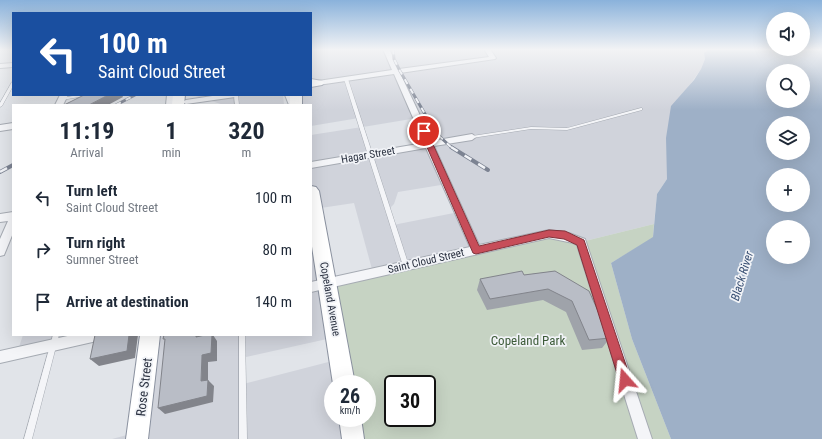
<!DOCTYPE html>
<html lang="en">
<head>
<meta charset="utf-8">
<style>
  :root { --surface:#fff; --page:#f2f2f3; --text:#1f2937; --muted:#747a83 }
  body { margin:0; font-family:"Roboto Condensed",sans-serif; background:var(--page); color:var(--text); height:100vh; display:flex; flex-direction:column; font-size:15px; white-space:nowrap }
  * { box-sizing:border-box; margin:0 }
  p { font-size:13px; color:var(--muted) }
  .icon { flex:none; width:22px; height:22px; fill:none; stroke:currentColor; stroke-width:2; stroke-linecap:round; stroke-linejoin:round }
  .map { position:relative; flex:1; overflow:hidden }
  .side { position:absolute; left:12px; top:104px; width:300px; height:232px; display:flex; flex-direction:column; background:var(--surface); border-radius:0px; box-shadow:0 4px 16px #0002 }
  .side>* { flex:none }
  .banner { position:absolute; left:12px; top:12px; width:300px; height:84px; border-radius:0px; box-shadow:0 4px 16px #0002; background:#1a4fa0; color:#fff; overflow:hidden }
  .buttons { position:absolute; left:766px; top:12px; display:grid; gap:8px }
  .buttons a { display:grid; place-items:center; width:44px; height:44px; border-radius:50%; background:var(--surface); box-shadow:0 4px 16px #0002; font-size:20px }
  .speed { position:absolute; left:324px; top:375px; display:flex; gap:8px; font-size:20px; font-weight:700; text-align:center }
  .speed>* { display:grid; place-content:center; width:52px; height:52px; border-radius:50%; background:var(--surface); box-shadow:0 4px 16px #0002; line-height:1 }
  .speed small { font-size:10px; font-weight:400 }
  .speed .limit { border:2px solid #111; border-radius:6px; background:#fff; color:#111 }
  .pin { position:absolute; display:grid; place-items:center; width:34px; height:34px; color:#fff; margin:-17px; border:2px solid #fff; border-radius:50%; box-shadow:0 1px 4px #0007 }
  .me { position:absolute; width:44px; margin:-22px; rotate:342deg; stroke-linejoin:round; filter:drop-shadow(0 0 3px #0008) }
  .turn { display:flex; align-items:center; gap:14px; height:84px; padding:0 20px; font-size:18px }
  .turn .icon { width:52px; height:52px; stroke-width:2.5 }
  .turn b { display:block; font-size:28px; line-height:34px }
  .eta { display:flex; justify-content:space-evenly; align-items:center; height:68px; text-align:center }
  .eta b { font-size:24px; font-weight:700; line-height:28px }
  ul { padding:0; list-style:none }
  li { display:flex; align-items:center; gap:12px; height:52px; padding:0 20px }
  li div { flex:1 }
  li b { display:block; font-size:15px }
  li em { font-style:normal }
  .map>svg:first-child { display:block }
  .built { fill:#d0d3db; fill-rule:evenodd }
  .green { fill:#c6d3c3; fill-rule:evenodd }
  .water { fill:#9eb0c7; fill-rule:evenodd }
  .lines { fill:none; stroke-linecap:round; stroke-linejoin:round }
  .service-casing { stroke:#a6abb3; stroke-width:1 }
  .minor-casing { stroke:#a6abb3; stroke-width:2 }
  .trunk-casing { stroke:#8a919f; stroke-width:2 }
  .service { fill:#f4f5f8; fill-rule:evenodd }
  .minor { fill:#f4f5f8; fill-rule:evenodd }
  .trunk { fill:#fff; fill-rule:evenodd }
  .rail-far1-casing { stroke:#7c8392; stroke-width:3 }
  .rail-casing { stroke:#7c8392; stroke-width:4 }
  .rail-far1 { stroke:#f1f3f7; stroke-width:2; stroke-dasharray:5.5; stroke-linecap:butt }
  .rail { stroke:#f1f3f7; stroke-width:2.5; stroke-dasharray:8; stroke-linecap:butt }
  .wall { fill:#9fa3aa }
  .shaded-wall { fill:#82848b }
  .building { fill:#b9bdc6; stroke:#82848b }
  .route { fill:#c74d59; stroke:#81323a }
  .labels { text-anchor:middle; dominant-baseline:central; stroke-width:3.5; stroke-linejoin:round; paint-order:stroke }
  .street-label { font-size:11px; fill:#2a3140; stroke:#f1f3f7 }
  .water-label { font-size:12px; font-style:italic; fill:#374e72; stroke:#f1f3f7 }
  .near-park-label { font-size:13px; fill:#3d5b39; stroke:#f1f3f7 }
  .near-street-label { font-size:13px; fill:#2a3140; stroke:#f1f3f7 }
</style>
</head>
<body>
<div class="map">
<svg width="822" height="439" viewBox="0 0 822 439">
  <rect width="100%" height="100%" fill="#e1e4e9"/>
  <g class="built">
    <path d="M311,49h398l-5,4 1,6 -4,10 -14,20 -20,71v19l-10,15 -3,30 -73,18 -208,31 -19,-70 -40,6 -3,-18v-56l51,-8 -3,-9 -48,8v-21h-15v-10h15zM417,118l12,27 -59,10 -7,-28zM447,184l12,28 -66,13 -5,-15 6,-6 4,-12z"/>
    <polygon points="193,95 283,95 284,105 224,105"/>
    <polygon points="311,225 336,337 242,358 243,384 340,359 333,384 333,418 350,418 353,439 112,439 138,432 150,335 311,335"/>
    <polygon points="23,335 97,335 17,353"/>
  </g>
  <path class="green" d="M654,224l-1,14 -42,25 21,76 39,100h-318l-3,-21h17v-34h-23l-17,-101 222,-49 32,8zM393,384h34v34h-34z"/>
  <path class="water" d="M709,49h113v390h-151l-39,-100 -21,-76 42,-26 4,-43 10,-15 -1,-41 5,-32 23,-26 7,-11 4,-10 -1,-6zM773,71h30v30h-30zM773,123h30v30h-30zM773,175h30v30h-30zM773,227h30v30h-30z"/>
  <g class="lines">
    <g class="service-casing">
      <g id="service">
        <polygon points="345,78 348,79 409,266 408,268 404,268 403,266 344,79"/>
        <polygon points="12,82 13,82 13,86 2,106 0,107 0,103"/>
        <polygon points="78,95 87,95 85,96 62,100 60,99 62,98"/>
        <polygon points="234,95 238,95 239,105 235,105"/>
        <polygon points="641,108 642,108 642,110 567,130 531,129 472,138 470,137 472,136 531,127 567,128"/>
        <polygon points="53,335 59,335 32,439 24,439"/>
        <polygon points="239,335 245,335 247,439 239,439"/>
      </g>
    </g>
    <g class="minor-casing">
      <g id="minor">
        <polygon points="383,49 389,49 399,69 489,57 484,49 490,49 496,58 495,59 400,73 432,141 472,134 476,137 472,140 434,146 479,245 549,230 569,233 585,239 652,439 638,439 577,245 573,243 549,238 311,292 311,282 470,247 426,148 311,168 311,162 424,143 394,74 311,86 311,82 392,70"/>
        <polygon points="13,63 13,67 0,68 0,64"/>
        <polygon points="60,95 68,95 63,105 55,105"/>
        <polygon points="167,95 175,95 174,105 166,105"/>
        <polygon points="219,95 239,95 235,97 186,104 182,102 186,100"/>
        <polygon points="285,95 293,95 297,105 289,105"/>
        <polygon points="13,123 13,129 0,131 0,125"/>
        <polygon points="13,212 13,233 4,255 0,256 0,239 8,221 0,222 0,214"/>
        <polygon points="72,335 103,335 101,339 97,341 0,363 0,351"/>
      </g>
    </g>
    <g class="trunk-casing">
      <g id="trunk">
        <polygon points="311,79 322,81 324,83 322,85 311,87"/>
        <polygon points="173,95 185,95 184,105 172,105"/>
        <rect x="290" y="95" width="12" height="10"/>
        <polygon points="311,186 316,187 319,191 355,384 333,384 311,240"/>
        <polygon points="140,335 160,335 148,439 126,439"/>
        <polygon points="339,418 361,418 364,439 342,439"/>
      </g>
    </g>
    <use href="#service" class="service"/>
    <use href="#minor" class="minor"/>
    <use href="#trunk" class="trunk"/>
    <g class="rail-far1-casing">
      <g id="rail-far1">
        <polyline points="393,49 394,59 400,71 436,133 452,148"/>
        <polyline points="116,105 135,95"/>
      </g>
    </g>
    <g class="rail-casing">
      <g id="rail">
        <polyline points="451,147 488,170"/>
        <polyline points="0,172 13,165"/>
      </g>
    </g>
    <use href="#rail-far1" class="rail-far1"/>
    <use href="#rail" class="rail"/>
  </g>
  <polygon class="wall" points="555,271 610,338 602,348 582,350 566,312 543,300 487,310 477,290 480,279 524,275"/>
  <g class="shaded-wall">
    <polygon points="108,95 122,95 123,97 108,105 89,105"/>
    <polygon points="129,335 138,335 135,358 99,366 90,359"/>
    <polygon points="196,335 202,335 202,344 196,337"/>
    <polygon points="212,335 213,335 217,341 217,361 208,362 208,380 214,386 213,402 165,414 158,408 201,381 202,355"/>
  </g>
  <g class="building">
    <polygon points="84,95 108,95 89,105 64,105"/>
    <polygon points="522,271 524,275 555,271 589,291 610,338 589,340 572,301 548,289 490,299 480,279"/>
    <polygon points="95,335 129,335 127,351 90,359"/>
    <polygon points="164,335 196,335 196,337 205,335 212,335 211,353 202,355 201,381 208,380 207,396 158,408 165,339 163,339"/>
  </g>
  <linearGradient id="sky" x2="0" y2="1"><stop stop-color="#8ab2db"/><stop offset="0.45" stop-color="#f2f3f5"/><stop offset="1" stop-color="#f2f3f5" stop-opacity="0"/></linearGradient>
  <rect width="822" height="110" fill="url(#sky)"/>
  <polygon class="route" points="421,129 426,129 427,131 479,246 549,230 565,231 584,240 631,380 630,384 625,385 621,384 619,380 577,245 564,239 549,237 476,254 473,253 420,131"/>
  <g class="labels">
    <g class="street-label">
      <text transform="translate(368 155) rotate(-10)">Hagar Street</text>
      <text transform="translate(426 261) rotate(-13)">Saint Cloud Street</text>
      <text transform="translate(330 299) rotate(80)">Copeland Avenue</text>
    </g>
    <g class="water-label">
      <text transform="translate(742 276) rotate(-73)">Black River</text>
    </g>
    <g class="near-park-label">
      <text x="528" y="340">Copeland Park</text>
    </g>
    <g class="near-street-label">
      <text transform="translate(144 387) rotate(-83)">Rose Street</text>
    </g>
  </g>
</svg>
<div class="buttons">
<a><svg class="icon" aria-label="sound" viewBox="0 0 24 24"><path d="M4 9h4l5-4v14l-5-4H4zM17 9q2 3 0 6"/></svg></a>
<a><svg class="icon" aria-label="search" viewBox="0 0 24 24"><circle cx="10" cy="10" r="6"/><path d="M15 15l6 6"/></svg></a>
<a><svg class="icon" aria-label="layers" viewBox="0 0 24 24"><path d="M12 4l9 5-9 5-9-5zM3 14l9 5 9-5"/></svg></a>
<a>+</a>
<a>−</a>
</div>
<div class="speed"><div>26<small>km/h</small></div><div class="limit">30</div></div>
<div class="pin" style="left:424px;top:131px;background:#d93025"><svg class="icon" aria-label="arrive" viewBox="0 0 24 24"><path d="M6 21V4h12l-3 4 3 4H6"/></svg></div>
<svg class="me" style="left:625px;top:380px" viewBox="-20 -20 40 40"><path d="M0-17L14 15 0 8-14 15z" fill="#c74d59" stroke="#fff" stroke-width="4"/></svg>
<div class="banner">
<div class="turn"><svg class="icon" aria-label="left" viewBox="0 0 24 24"><path d="M17 20v-9H6M10 6l-5 5 5 5"/></svg><div><b>100 m</b>Saint Cloud Street</div></div>
</div>
<section class="side">
<div class="eta">
<div><b>11:19</b><p>Arrival</p></div>
<div><b>1</b><p>min</p></div>
<div><b>320</b><p>m</p></div>
</div>
<ul>
<li><svg class="icon" aria-label="left" viewBox="0 0 24 24"><path d="M17 20v-9H6M10 6l-5 5 5 5"/></svg><div><b>Turn left</b><p>Saint Cloud Street</p></div><em>100 m</em></li>
<li><svg class="icon" aria-label="right" viewBox="0 0 24 24"><path d="M7 20v-9h11M14 6l5 5-5 5"/></svg><div><b>Turn right</b><p>Sumner Street</p></div><em>80 m</em></li>
<li><svg class="icon" aria-label="arrive" viewBox="0 0 24 24"><path d="M6 21V4h12l-3 4 3 4H6"/></svg><div><b>Arrive at destination</b></div><em>140 m</em></li>
</ul>
</section>
</div>
</body>
</html>
